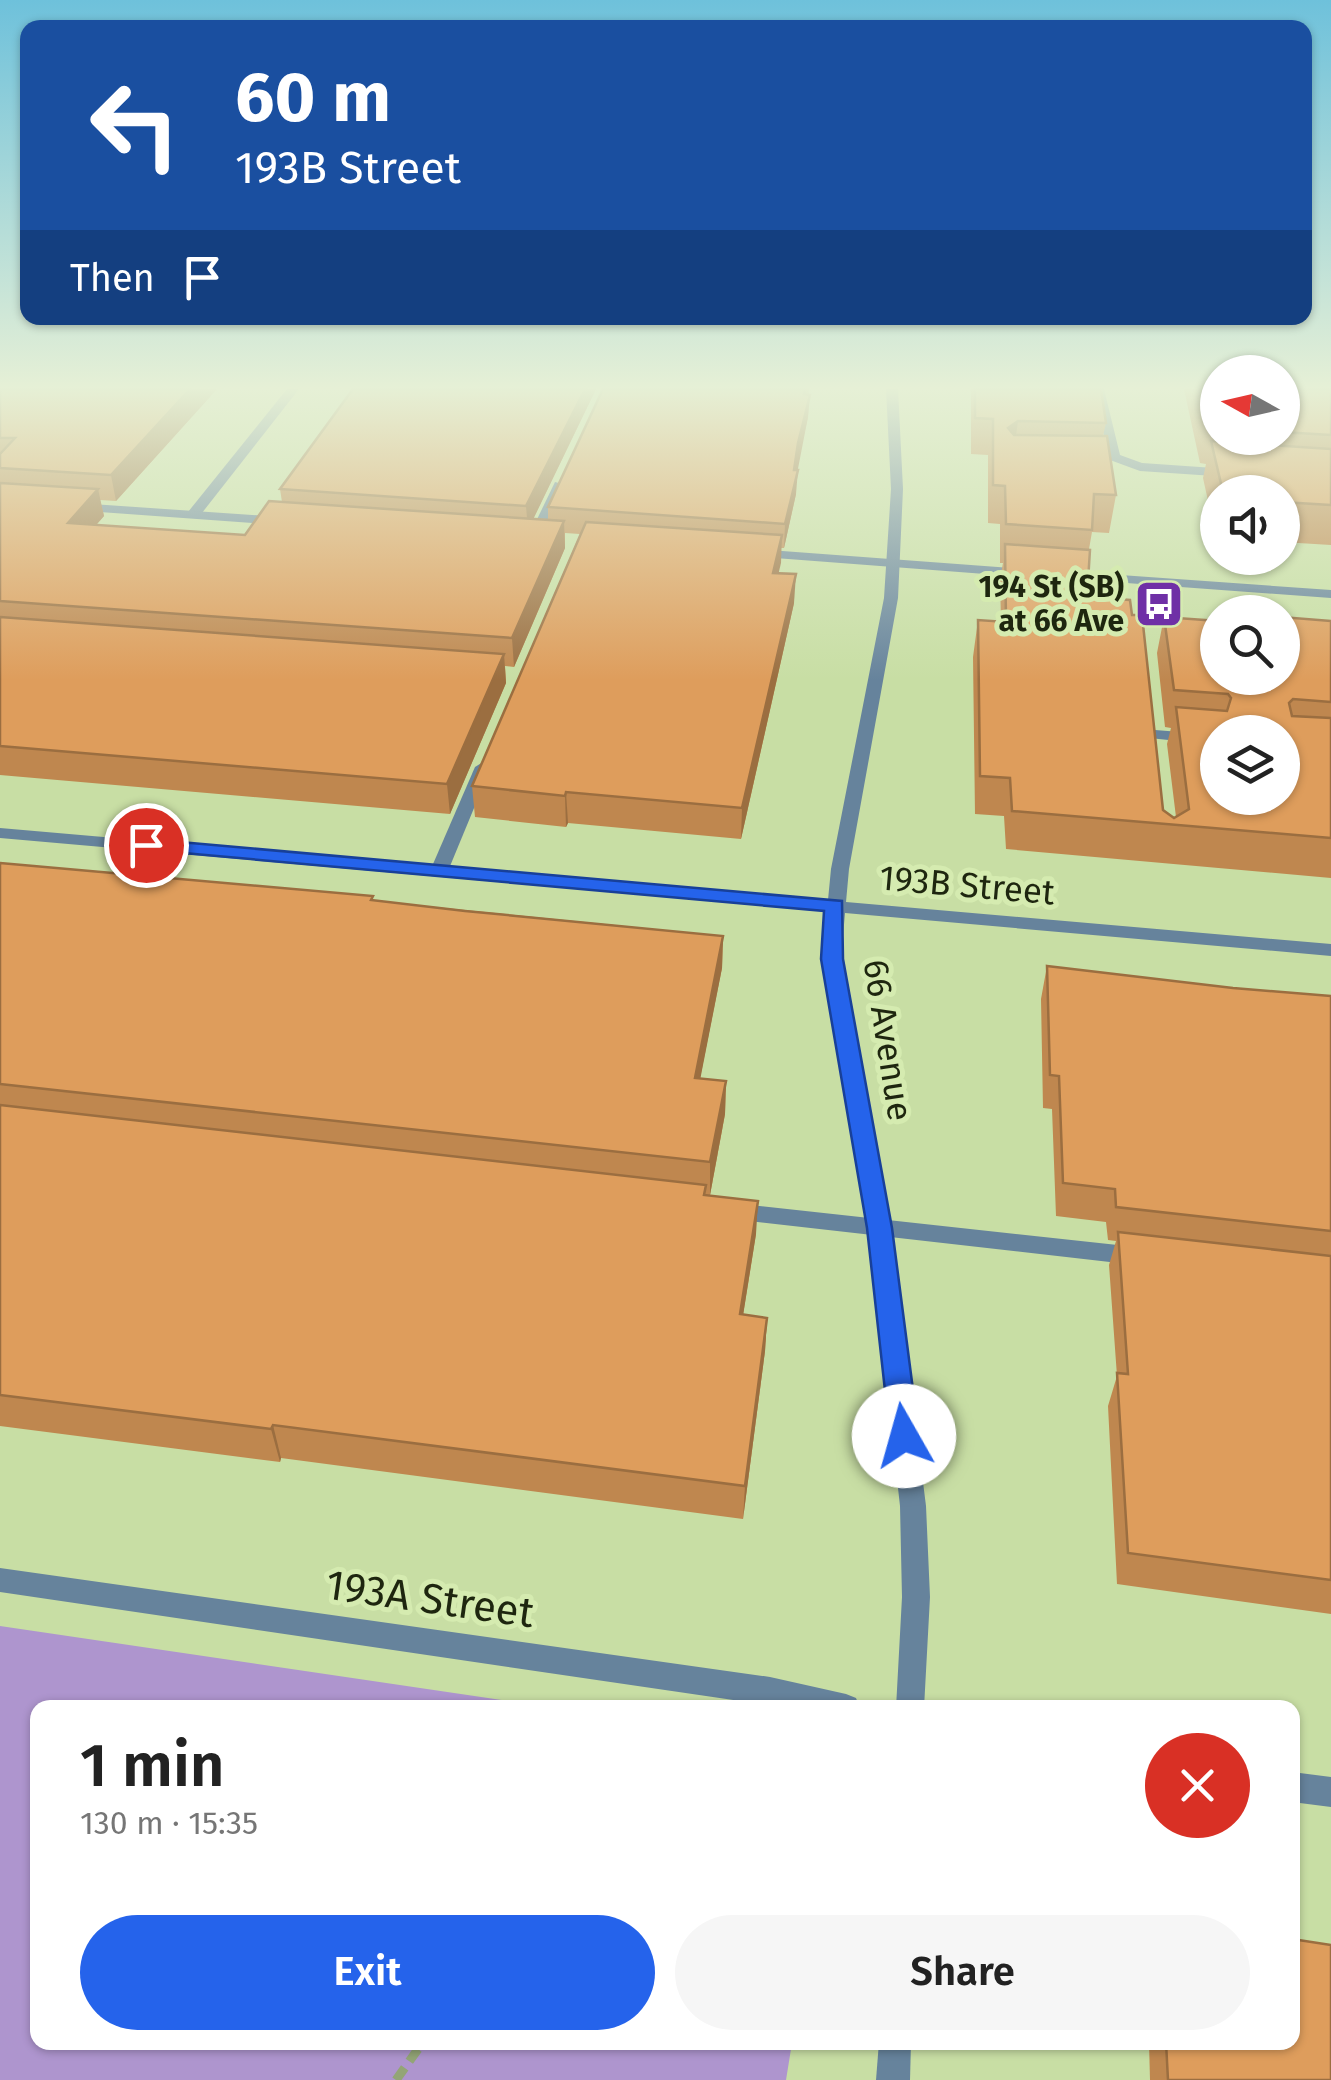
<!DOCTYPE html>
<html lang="en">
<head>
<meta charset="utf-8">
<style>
  :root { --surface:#fff; --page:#f6f6f6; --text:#222; --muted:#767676; --accent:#2563eb }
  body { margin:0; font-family:"Fira Sans",sans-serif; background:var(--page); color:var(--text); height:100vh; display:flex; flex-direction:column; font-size:38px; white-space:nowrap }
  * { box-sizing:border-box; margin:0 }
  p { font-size:32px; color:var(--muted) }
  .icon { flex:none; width:55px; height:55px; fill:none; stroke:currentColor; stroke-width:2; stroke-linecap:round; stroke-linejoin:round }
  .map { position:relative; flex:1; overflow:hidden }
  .sheet { position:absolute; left:30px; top:1700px; width:1270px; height:350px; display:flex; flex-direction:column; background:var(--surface); border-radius:20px; box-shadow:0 2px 8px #0004 }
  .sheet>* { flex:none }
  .top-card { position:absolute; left:20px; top:20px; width:1292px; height:305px; border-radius:20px; box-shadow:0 2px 8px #0004; background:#1a4fa0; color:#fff; overflow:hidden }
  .needle { width:65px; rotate:278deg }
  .controls { position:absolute; left:1200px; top:355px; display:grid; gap:20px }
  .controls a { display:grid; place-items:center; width:100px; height:100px; border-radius:50%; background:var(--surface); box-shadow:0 2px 8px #0004; font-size:50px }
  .pin { position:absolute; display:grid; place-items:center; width:85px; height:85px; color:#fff; margin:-42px; border:5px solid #fff; border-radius:50%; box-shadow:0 2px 10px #0007 }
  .me { position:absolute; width:110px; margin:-55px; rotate:353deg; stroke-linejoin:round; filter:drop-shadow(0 0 8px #0008) }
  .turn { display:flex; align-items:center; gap:35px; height:210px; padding:0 50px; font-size:45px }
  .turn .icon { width:130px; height:130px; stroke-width:2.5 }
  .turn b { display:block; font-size:70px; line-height:85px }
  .then { display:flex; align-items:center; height:95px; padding:0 50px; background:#0003; gap:20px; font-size:38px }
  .round { display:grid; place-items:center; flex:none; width:105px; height:105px; border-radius:52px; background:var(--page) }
  .summary { display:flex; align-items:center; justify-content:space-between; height:170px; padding:0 50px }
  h1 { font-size:60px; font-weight:600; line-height:75px }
  .primary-button { display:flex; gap:20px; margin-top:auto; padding:20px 50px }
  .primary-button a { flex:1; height:115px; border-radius:60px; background:var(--accent); color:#fff; font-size:40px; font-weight:600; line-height:115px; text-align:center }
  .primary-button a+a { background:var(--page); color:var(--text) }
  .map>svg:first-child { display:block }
  .green { fill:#ae95ce }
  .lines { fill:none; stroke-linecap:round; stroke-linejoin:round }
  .path { stroke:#93a576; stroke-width:9; stroke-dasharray:15 8; stroke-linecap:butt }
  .service { fill:#66839c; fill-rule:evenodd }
  .minor { fill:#66839c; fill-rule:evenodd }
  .tertiary { fill:#66839c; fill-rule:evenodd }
  .wall { fill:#bf874f }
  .shaded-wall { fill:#9b6e40 }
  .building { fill:#de9d5c; stroke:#9b6e40; stroke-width:2.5; fill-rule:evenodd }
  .route { fill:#2563eb; stroke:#184099; stroke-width:2.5 }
  .labels { text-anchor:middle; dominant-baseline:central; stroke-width:10; stroke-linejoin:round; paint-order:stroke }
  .far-poi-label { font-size:30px; font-weight:bold; fill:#1e260f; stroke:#d5ebb0; text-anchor:end }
  .street-label { font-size:35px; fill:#1e260f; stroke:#d5ebb0 }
  .near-street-label { font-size:42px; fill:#1e260f; stroke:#d5ebb0 }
</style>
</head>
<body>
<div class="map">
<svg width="1331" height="2080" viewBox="0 0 1331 2080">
  <rect width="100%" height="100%" fill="#c8dea4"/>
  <polygon class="green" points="0,1626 549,1707 38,1708 38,2042 792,2043 786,2080 0,2080"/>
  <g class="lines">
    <polyline class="path" points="396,2080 423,2042"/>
    <g class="service">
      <polygon points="1092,389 1104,389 1120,455 1142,463 1229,469 1235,473 1229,477 1140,471 1110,460"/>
      <polygon points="555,482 566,485 542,538 530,541 528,538"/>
      <polygon points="1155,730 1218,735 1218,745 1149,738 1147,735"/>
      <polygon points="483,762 491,767 448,871 445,875 433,875 430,871 475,767"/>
      <polygon points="732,1203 1136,1247 1144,1250 1147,1256 1144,1262 1136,1265 732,1219 724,1217 721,1211 724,1205"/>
    </g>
    <g class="minor">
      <polygon points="287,389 299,389 198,518 188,518 188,512"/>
      <polygon points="886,389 898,389 903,489 898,598 849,869 846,902 1331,944 1331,956 845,913 841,959 891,1227 926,1506 930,1597 924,1708 896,1708 902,1597 900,1506 869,1227 823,959 827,911 0,838 0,828 828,900 831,869 884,598 891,489"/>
      <polygon points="0,1568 770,1677 846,1694 856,1698 860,1708 787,1708 0,1592"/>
      <polygon points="1292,1772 1331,1777 1331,1807 1292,1802"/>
      <polygon points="879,2042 911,2042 910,2080 876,2080"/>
    </g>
    <g class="tertiary">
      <polygon points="77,503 282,517 289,521 282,525 72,510 70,507"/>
      <polygon points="755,549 1026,569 1033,573 1026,577 750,556 748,553"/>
      <polygon points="1064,571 1331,590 1331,598 1059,578 1059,572"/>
    </g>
  </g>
  <g class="wall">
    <polygon points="0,389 217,389 116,501 100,500 104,516 96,525 245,535 282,502 280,489 596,389 533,519 548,520 548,507 603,389 809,389 808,417 796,470 796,494 784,548 781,548 778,573 794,603 741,839 568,823 566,827 475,817 472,786 580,534 565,533 565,548 514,667 505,666 506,683 450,814 0,775"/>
    <polygon points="971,389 1101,389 1106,423 1103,436 1116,495 1109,533 1092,532 1089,549 1087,597 1163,810 1174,818 1176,817 1167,744 1171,728 1165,727 1157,653 1164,617 1218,678 1331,621 1331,878 1006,849 1004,816 975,814 973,657 978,620 1001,622 1000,579 1003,563 1000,563 1000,524 988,523 988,455 971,454"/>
    <polygon points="1184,389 1218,389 1218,438 1282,438 1282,389 1331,389 1331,545 1282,542 1282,492 1218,492 1218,538 1216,537 1203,478 1206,464 1200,463"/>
    <polygon points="0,863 723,936 722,968 700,1078 726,1081 725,1114 710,1195 756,1234 743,1315 767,1318 765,1351 743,1519 281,1458 280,1462 0,1426"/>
    <polygon points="1047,966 1233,988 1331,996 1331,1614 1117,1584 1108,1406 1117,1376 1109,1265 1116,1241 1108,1240 1106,1222 1056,1216 1052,1109 1043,1108 1041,999"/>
    <polygon points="1149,2042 1292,2042 1331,2080 1150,2080"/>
  </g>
  <g class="shaded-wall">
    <polygon points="190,389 217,389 116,501 111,475"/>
    <polygon points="585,389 596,389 528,530 526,506"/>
    <polygon points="810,395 808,417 795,484 798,470 796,494 784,548 785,524 798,443"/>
    <polygon points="1018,421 1013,457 1008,428"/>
    <polygon points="98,489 104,516 74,550 68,523"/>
    <polygon points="564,521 565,548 514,667 512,638"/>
    <polygon points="782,535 781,563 772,601 773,573"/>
    <polygon points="796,574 794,603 741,839 742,808"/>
    <polygon points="504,654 506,683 450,814 447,784"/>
    <polygon points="566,792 568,823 566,827 565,796"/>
    <polygon points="723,936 722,968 694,1111 695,1078"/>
    <polygon points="726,1081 725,1114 710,1195 710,1162"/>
    <polygon points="758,1201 756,1234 738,1347 740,1314"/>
    <polygon points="767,1318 765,1351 743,1519 745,1486"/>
    <polygon points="273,1425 281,1458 280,1462 271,1429"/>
  </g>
  <g class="building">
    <polygon points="0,389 190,389 111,475 0,468 0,454 15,438 0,438"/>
    <polygon points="353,389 585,389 526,506 280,489"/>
    <polygon points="603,389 805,389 804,394 810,395 798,443 794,470 798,470 785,524 548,507"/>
    <polygon points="975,389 1101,389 1106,423 1018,421 1008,428 1014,435 1107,436 1116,495 1094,494 1092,530 1006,524 1005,486 993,485 993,419 975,418"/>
    <polygon points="1199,389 1218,389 1218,427 1208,426"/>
    <polygon points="1282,389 1331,389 1331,435 1282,432"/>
    <polygon points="1211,441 1331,449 1331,505 1282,502 1282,492 1223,492"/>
    <polygon points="0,483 98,489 68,523 245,535 269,501 564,521 512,638 0,601"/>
    <polygon points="586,522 782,535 773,573 796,574 742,808 566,792 565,796 472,786"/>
    <path d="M1005,544l85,6 -3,47 43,3 2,15h10l21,195 11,8 15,-9 -13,-102 51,4 4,-13 -3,-4 -54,-4 -10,-73 54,4v57h64v-61l49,4v81l-38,-3 -4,4 3,13 39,2v120l-319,-27 -2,-33 -30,-2 -2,-156 28,2zM1218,732h64v66h-64z"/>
    <polygon points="0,617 504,654 447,784 0,746"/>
    <polygon points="0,863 373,896 371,900 465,911 723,936 695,1078 726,1081 710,1162 0,1084"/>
    <polygon points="1047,966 1233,988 1331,996 1331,1231 1116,1207 1115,1189 1063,1183 1059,1076 1050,1075"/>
    <polygon points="0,1105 706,1185 704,1195 758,1201 740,1314 767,1318 745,1486 273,1425 271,1429 0,1395"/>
    <polygon points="1118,1232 1331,1256 1331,1580 1128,1553 1117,1373 1128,1374"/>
    <polygon points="1292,1939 1331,1945 1331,2080 1168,2080 1166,2042 1292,2042"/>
  </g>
  <linearGradient id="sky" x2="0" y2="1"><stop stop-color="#6ec1db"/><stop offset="0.57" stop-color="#e6f0d6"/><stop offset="1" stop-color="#e6f0d6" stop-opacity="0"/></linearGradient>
  <rect width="1331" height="680" fill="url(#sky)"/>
  <polygon class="route" points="146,839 842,901 843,959 892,1228 919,1436 914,1445 904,1448 894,1445 890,1436 867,1228 821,959 824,911 139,849 137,845"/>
  <defs>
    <g id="bus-square" transform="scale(2.5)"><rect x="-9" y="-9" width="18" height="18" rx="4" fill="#6f30a6" stroke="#d5ebb0"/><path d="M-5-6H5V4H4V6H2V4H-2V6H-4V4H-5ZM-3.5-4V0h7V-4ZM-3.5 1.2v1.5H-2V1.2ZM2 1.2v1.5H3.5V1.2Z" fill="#fff"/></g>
  </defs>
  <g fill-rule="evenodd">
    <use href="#bus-square" x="1159" y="604"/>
  </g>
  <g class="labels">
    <g class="far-poi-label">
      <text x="1124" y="587">194 St (SB)<tspan x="1124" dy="34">at 66 Ave</tspan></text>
    </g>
    <g class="street-label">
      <text transform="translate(967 885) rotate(5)">193B Street</text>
      <text transform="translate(888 1040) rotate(81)">66 Avenue</text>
    </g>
    <g class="near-street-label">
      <text transform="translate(430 1599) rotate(8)">193A Street</text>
    </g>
  </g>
</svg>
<div class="controls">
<a><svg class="needle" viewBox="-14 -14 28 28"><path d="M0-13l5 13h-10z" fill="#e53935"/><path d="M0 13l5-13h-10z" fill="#767676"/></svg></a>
<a><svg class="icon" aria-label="sound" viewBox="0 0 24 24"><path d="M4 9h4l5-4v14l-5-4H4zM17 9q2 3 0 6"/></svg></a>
<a><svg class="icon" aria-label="search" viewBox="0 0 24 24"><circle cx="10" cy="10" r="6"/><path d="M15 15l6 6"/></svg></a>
<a><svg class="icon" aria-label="layers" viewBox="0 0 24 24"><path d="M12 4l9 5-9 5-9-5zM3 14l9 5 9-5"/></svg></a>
</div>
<div class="pin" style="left:146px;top:845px;background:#d93025"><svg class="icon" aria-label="arrive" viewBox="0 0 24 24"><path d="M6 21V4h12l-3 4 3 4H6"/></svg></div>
<svg class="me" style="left:904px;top:1436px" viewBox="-20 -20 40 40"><circle r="19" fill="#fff"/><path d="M0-13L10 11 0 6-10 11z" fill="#2563eb"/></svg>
<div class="top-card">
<div class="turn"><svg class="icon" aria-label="left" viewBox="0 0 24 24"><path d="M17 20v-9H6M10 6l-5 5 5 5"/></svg><div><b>60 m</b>193B Street</div></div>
<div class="then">Then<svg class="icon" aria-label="arrive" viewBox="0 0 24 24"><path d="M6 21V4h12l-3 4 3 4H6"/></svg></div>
</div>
<section class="sheet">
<div class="summary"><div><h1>1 min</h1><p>130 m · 15:35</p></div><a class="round" style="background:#d93025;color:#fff"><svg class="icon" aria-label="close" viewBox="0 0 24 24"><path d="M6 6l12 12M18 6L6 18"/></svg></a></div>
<div class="primary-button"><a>Exit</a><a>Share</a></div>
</section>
</div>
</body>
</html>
